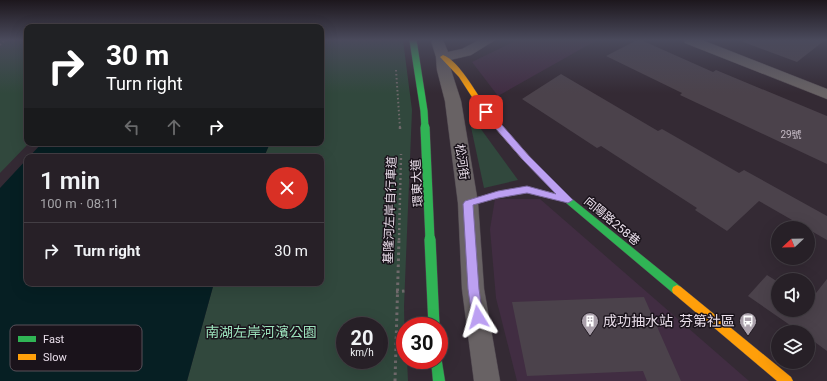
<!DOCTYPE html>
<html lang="en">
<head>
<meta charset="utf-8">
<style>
  :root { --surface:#272027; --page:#332d33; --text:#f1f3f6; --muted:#a4a3a7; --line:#433e44 }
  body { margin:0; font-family:Roboto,"Noto Sans TC",sans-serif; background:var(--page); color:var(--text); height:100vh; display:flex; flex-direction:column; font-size:15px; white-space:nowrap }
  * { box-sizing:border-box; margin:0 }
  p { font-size:13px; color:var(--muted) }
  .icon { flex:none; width:22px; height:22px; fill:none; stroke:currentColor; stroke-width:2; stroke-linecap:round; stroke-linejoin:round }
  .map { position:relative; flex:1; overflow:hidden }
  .side { position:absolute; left:24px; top:154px; width:300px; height:132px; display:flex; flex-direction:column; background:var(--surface); border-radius:8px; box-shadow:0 4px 16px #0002,0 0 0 1px var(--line) }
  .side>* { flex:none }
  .top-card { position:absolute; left:24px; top:24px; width:300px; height:122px; border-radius:8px; box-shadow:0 4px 16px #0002,0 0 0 1px var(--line); background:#202124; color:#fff; overflow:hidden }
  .needle { width:26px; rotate:248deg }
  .buttons { position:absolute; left:771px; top:221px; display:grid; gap:8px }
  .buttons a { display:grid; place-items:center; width:44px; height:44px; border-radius:50%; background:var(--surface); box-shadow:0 4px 16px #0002,0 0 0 1px var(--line); font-size:20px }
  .speed { position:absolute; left:336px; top:317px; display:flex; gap:8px; font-size:20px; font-weight:700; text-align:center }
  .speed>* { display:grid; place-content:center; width:52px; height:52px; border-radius:50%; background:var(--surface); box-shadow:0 4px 16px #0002,0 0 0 1px var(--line); line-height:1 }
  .speed small { font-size:10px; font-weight:400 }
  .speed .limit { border:6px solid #d22; background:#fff; color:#111 }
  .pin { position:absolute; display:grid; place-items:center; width:34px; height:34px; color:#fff; margin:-17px; border-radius:8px; box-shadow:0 2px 6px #0006 }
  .me { position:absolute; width:44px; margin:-22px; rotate:352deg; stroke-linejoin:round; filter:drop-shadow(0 0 3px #0008) }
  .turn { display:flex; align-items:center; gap:14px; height:84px; padding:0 16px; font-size:18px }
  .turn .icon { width:52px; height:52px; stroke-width:2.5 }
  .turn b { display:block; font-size:28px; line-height:34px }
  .lanes { display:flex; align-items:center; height:38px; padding:0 16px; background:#0003; justify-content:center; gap:20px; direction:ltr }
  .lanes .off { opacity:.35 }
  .round { display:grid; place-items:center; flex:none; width:42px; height:42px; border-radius:21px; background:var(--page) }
  .headline { display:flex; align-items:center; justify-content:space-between; height:68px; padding:0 16px }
  h1 { font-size:24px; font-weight:600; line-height:30px }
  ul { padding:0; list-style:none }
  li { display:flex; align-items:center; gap:12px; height:56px; padding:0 16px; border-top:1px solid var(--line) }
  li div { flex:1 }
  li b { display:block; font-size:15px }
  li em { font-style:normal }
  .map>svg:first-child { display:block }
  .built { fill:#412d42 }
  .green { fill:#31483d; fill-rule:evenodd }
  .water { fill:#061f23 }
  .building { fill:#4b424b }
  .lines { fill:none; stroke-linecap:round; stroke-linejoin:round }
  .lane-casing { stroke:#504850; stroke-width:1 }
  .street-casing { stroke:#504850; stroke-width:1 }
  .fast-casing { stroke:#504850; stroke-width:1 }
  .slow-casing { stroke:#504850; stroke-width:1 }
  .path-far2 { stroke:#6f696b; stroke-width:2; stroke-dasharray:1.5 2.5; stroke-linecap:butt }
  .path-far1 { stroke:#6f696b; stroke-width:2.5; stroke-dasharray:2 3; stroke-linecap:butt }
  .path { stroke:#6f696b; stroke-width:3; stroke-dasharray:2.5 3.5; stroke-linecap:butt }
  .lane { fill:#686264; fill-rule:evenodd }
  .street { fill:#686264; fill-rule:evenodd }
  .fast { fill:#30b455; fill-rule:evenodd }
  .slow { fill:#ff9f0a; fill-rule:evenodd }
  .fast-bridge-far2-casing { stroke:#504850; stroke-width:8; stroke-linecap:butt }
  .fast-bridge-far1-casing { stroke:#504850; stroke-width:10; stroke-linecap:butt }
  .fast-bridge-casing { stroke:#504850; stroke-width:12; stroke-linecap:butt }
  .fast-bridge-far2 { stroke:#30b455; stroke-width:7 }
  .fast-bridge-far1 { stroke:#30b455; stroke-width:9 }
  .fast-bridge { stroke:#30b455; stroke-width:11 }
  .route { fill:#bca0f2; stroke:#7a689d }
  .labels { text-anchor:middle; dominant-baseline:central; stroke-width:3; stroke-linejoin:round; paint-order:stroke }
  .number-label { font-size:10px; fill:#c2b8c3 }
  .street-label { font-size:12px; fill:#eadfeb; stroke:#1a131b }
  .near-poi-label { font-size:14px; fill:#eadfeb; stroke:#1a131b; text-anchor:start }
  .near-park-label { font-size:14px; fill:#9ce2bc; stroke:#1a131b }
  .key { fill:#1a131b; stroke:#585059; stroke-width:1 }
  .key-label { font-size:11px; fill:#eadfeb }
</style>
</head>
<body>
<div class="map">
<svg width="827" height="381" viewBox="0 0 827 381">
  <rect width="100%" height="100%" fill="#342a34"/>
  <g class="built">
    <polygon points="517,40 597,40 498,96 472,62"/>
    <polygon points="495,199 540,199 749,381 517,381 496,298 490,229"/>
  </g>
  <g class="green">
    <polygon points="0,40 27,40 27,143 29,143 0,173"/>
    <path d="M321,40h82l9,70 -8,196 1,54h2l1,21h-221l27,-98h107v-126h-57l6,-14h51zM345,326h34v34h-34z"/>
    <polygon points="478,125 518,180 484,188 471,127"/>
  </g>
  <g class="water">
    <polygon points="42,143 270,143 264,157 29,157"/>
    <polygon points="27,159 27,283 214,283 187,381 0,381 0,188"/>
  </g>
  <g class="building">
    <polygon points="637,40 641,40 713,72 716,70 827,116 827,164 680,95 682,93 606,56"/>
    <polygon points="744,40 825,40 797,62 743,42"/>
    <polygon points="561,74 658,131 662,129 739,173 744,170 827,216 827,240 759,201 727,231 695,210 697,208 601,146 597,148 522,99"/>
    <polygon points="767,275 778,282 778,310 808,310 808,288 816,293 827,279 827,351 808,337 808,332 800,332 748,296"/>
    <polygon points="644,297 681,381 647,381 643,371 527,376 512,302"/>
  </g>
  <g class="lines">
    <g class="lane-casing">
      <polygon id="lane" points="527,187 562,195 567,198 562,201 527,193 498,198 468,206 465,205 463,203 465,201 498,192"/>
    </g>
    <g class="street-casing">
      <g id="street">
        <polygon points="431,40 443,40 448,52 462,49 479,40 495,40 471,55 450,60 451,70 461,101 478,203 484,289 500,381 474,381 462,289 458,203 445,101 437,70 436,57"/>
        <polygon points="684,40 702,40 827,89 827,99 685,43"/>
      </g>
    </g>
    <g class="fast-casing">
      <g id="fast">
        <polygon points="555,184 558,185 571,198 681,287 682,290 681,293 677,295 673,293 565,202 551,187"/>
        <polygon points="439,355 441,356 445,381 433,381 431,360 439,360"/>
      </g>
    </g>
    <g class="slow-casing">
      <g id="slow">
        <path d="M443,55c17,6 35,42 46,56 21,26 45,50 69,74l1,2 -1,2h-6l-29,-29 -40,-46 -24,-37 -18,-19 -1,-1z"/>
        <polygon points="677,285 681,287 791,377 793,381 777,381 673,293 672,290 673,287"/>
      </g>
    </g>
    <g class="path-far2">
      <polyline points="0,45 5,40"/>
      <polyline points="396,70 400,128"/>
    </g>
    <g class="path-far1">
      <polyline points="400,127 400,131"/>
      <polyline points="399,240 401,154"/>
    </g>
    <g class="path">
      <polyline points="396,292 405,291"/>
      <polyline points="395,381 399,239"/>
    </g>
    <use href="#lane" class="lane"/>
    <use href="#street" class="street"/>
    <use href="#fast" class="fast"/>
    <use href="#slow" class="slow"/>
    <g class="fast-bridge-far2-casing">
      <polyline id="fast-bridge-far2" points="413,40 424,111 425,128"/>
    </g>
    <g class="fast-bridge-far1-casing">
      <polyline id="fast-bridge-far1" points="425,127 430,240"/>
    </g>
    <g class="fast-bridge-casing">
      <polyline id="fast-bridge" points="430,239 434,326"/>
    </g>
    <use href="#fast-bridge-far2" class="fast-bridge-far2"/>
    <use href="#fast-bridge-far1" class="fast-bridge-far1"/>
    <use href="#fast-bridge" class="fast-bridge"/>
  </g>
  <linearGradient id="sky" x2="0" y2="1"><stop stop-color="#1d171d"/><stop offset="0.43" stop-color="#4a4a5c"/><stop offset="1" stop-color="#4a4a5c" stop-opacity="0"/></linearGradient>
  <rect width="827" height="93" fill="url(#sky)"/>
  <polygon class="route" points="483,110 489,110 529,156 573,200 568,203 527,193 498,198 473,205 479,289 483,317 482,321 478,323 473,321 472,317 468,289 463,204 465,201 498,191 527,186 556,194 523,160 483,114"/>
  <defs>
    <g id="building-pin" transform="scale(0.9)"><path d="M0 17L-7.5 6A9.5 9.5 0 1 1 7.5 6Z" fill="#aaa0ab" stroke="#1a131b"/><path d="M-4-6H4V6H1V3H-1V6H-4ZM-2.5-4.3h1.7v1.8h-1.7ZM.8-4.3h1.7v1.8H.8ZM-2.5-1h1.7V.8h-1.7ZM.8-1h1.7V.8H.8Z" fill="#fff"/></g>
    <g id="bus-pin" transform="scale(0.9)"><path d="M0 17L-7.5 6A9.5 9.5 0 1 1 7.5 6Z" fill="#aaa0ab" stroke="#1a131b"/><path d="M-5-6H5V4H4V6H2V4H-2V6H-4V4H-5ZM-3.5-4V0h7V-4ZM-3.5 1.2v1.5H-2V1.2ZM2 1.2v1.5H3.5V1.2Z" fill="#fff"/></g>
  </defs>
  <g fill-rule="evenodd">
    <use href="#building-pin" x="590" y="321"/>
    <use href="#bus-pin" x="748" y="321"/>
  </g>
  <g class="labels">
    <g class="number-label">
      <text x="791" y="134">29號</text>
    </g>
    <g class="street-label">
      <text transform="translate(462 162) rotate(82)">松河街</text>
      <text transform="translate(417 183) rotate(-93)">環東大道</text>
      <text transform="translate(390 210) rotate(-88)">基隆河左岸自行車道</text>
      <text transform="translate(612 221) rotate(40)">向陽路258巷</text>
    </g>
    <g class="near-poi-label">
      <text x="603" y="321">成功抽水站</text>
      <text x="735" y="321" text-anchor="end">芬第社區</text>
    </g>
    <g class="near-park-label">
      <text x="261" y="332">南湖左岸河濱公園</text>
    </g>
  </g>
  <rect x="10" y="325" width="132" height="46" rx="6" class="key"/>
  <rect x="18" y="336" width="18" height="6" fill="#30b455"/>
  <rect x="18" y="354" width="18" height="6" fill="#ff9f0a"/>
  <g class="key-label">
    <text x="43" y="343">Fast</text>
    <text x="43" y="361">Slow</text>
  </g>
</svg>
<div class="buttons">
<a><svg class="needle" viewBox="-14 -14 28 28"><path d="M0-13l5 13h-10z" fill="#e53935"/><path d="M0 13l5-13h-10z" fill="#a4a3a7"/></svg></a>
<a><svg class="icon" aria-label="sound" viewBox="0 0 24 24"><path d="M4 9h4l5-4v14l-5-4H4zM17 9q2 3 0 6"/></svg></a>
<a><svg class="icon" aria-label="layers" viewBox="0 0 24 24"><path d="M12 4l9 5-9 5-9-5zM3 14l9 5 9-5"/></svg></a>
</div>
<div class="speed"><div>20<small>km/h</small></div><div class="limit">30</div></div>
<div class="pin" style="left:486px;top:112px;background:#d93025"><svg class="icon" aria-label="arrive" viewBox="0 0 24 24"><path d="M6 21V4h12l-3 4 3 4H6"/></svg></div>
<svg class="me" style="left:478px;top:317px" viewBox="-20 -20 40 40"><path d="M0-17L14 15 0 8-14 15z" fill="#bca0f2" stroke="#fff" stroke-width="4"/></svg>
<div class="top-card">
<div class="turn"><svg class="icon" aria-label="right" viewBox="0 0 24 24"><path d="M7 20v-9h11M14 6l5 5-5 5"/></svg><div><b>30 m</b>Turn right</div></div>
<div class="lanes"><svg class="icon off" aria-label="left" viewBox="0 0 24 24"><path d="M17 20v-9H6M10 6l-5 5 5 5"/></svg><svg class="icon off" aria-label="ahead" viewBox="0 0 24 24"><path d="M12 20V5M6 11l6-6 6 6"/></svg><svg class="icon" aria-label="right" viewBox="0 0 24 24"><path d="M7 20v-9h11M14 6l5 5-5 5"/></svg></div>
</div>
<section class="side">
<div class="headline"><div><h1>1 min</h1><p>100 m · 08:11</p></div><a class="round" style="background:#d93025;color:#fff"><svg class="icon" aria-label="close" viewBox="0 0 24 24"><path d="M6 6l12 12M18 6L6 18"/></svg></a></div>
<ul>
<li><svg class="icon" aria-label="right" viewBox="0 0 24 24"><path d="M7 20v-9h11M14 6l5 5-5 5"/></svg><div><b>Turn right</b></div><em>30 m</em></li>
</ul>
</section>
</div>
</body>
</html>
